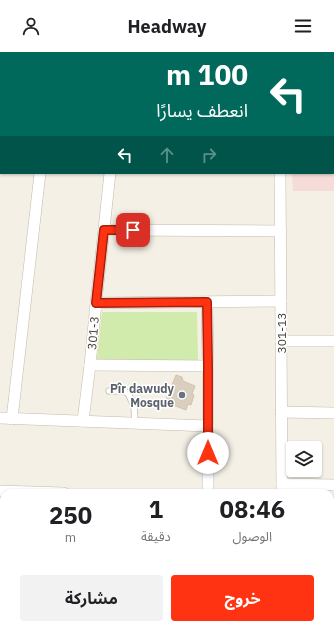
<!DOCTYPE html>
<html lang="ar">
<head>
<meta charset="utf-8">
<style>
  :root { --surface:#fff; --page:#f2f2f2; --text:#202124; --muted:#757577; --accent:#ff3212 }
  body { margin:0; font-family:"IBM Plex Sans","Noto Sans Arabic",sans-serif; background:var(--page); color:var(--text); direction:rtl; height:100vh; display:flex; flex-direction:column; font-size:15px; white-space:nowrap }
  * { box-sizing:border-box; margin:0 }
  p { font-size:13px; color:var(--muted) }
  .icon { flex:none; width:22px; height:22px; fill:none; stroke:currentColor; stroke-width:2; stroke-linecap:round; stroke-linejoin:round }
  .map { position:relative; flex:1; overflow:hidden; direction:ltr }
  .panel { position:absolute; left:0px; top:437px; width:334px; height:140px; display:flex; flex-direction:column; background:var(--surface); border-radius:12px 12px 0 0; box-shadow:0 1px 3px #0004; direction:rtl }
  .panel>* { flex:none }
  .guide { position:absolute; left:0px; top:0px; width:334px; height:122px; box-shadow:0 1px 3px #0004; direction:rtl; background:#00695c; color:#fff; overflow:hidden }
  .buttons { position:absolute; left:286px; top:389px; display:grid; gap:8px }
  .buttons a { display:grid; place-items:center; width:36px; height:36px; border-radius:4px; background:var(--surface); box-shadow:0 1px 3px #0004; font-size:20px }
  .pin { position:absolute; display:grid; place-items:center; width:34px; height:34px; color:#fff; margin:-17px; border-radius:8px; box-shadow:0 2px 6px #0006 }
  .me { position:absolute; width:44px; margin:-22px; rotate:0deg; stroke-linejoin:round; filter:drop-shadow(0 0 3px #0008) }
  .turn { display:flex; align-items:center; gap:14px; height:84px; padding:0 20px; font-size:18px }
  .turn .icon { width:52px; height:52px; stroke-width:2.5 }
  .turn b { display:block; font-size:28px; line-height:34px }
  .lanes { display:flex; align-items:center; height:38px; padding:0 20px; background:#0003; justify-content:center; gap:20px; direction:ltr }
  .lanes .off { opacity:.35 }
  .eta { display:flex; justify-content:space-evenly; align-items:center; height:68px; text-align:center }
  .eta b { font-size:24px; font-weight:700; line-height:28px }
  .action { display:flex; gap:8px; margin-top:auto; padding:8px 20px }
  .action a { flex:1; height:46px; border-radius:4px; background:var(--accent); color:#fff; font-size:16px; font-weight:700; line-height:46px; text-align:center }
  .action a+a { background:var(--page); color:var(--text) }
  header { display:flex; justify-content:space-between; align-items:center; height:52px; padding:0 20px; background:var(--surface); font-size:18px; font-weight:700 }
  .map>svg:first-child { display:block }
  .medical { fill:#f6dcd9 }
  .green { fill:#d0ebac }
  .building { fill:#dacebe; stroke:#d2c3ae }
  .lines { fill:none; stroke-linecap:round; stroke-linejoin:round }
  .service-casing { stroke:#c3baab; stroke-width:7 }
  .minor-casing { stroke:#c3baab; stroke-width:12 }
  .secondary-casing { stroke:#dac695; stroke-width:16 }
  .trunk-casing { stroke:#e7a02e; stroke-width:20 }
  .service { stroke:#fff; stroke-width:5.5 }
  .minor { stroke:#fff; stroke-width:11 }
  .secondary { stroke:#fff0c5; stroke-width:15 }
  .trunk { stroke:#ffd47d; stroke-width:18 }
  .route-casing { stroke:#a6200c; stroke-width:10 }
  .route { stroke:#ff3212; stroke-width:7 }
  .worship-dot { fill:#6b7280; stroke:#fff; stroke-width:1.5 }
  .labels { text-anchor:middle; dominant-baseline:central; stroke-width:3; stroke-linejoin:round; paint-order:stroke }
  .street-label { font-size:12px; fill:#474035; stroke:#fff }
  .worship-label { font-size:12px; font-weight:bold; fill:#5b616d; stroke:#fff; text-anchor:end }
</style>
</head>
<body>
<header><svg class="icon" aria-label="menu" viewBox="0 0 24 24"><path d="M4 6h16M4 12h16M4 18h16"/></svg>Headway<svg class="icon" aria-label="person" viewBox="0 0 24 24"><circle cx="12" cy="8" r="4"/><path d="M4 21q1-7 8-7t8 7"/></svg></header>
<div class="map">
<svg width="334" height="577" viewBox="0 0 334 577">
  <rect width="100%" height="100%" fill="#f4f0e6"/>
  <polygon class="medical" points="333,23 334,23 334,139 293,139 292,121 333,121"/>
  <polygon class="green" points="102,260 197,260 198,308 97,308"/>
  <g class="building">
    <polygon points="176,323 182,325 183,329 195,334 192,342 194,343 191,353 188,352 186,358 165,350"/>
    <polygon points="101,573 126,573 126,577 101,574"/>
    <polygon points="227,573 272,573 271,577 227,577"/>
  </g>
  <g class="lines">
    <g class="service-casing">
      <polyline id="service" points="109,339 124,339 128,341 134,354 135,371"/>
    </g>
    <g class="minor-casing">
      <g id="minor">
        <polyline points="0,111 1,111"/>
        <polyline points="280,121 282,441"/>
        <polyline points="104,178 281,179"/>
        <polyline points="207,250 208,314 208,441"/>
        <polyline points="96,251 281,249"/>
        <polyline points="281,289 334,289"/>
        <polyline points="90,313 208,314"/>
        <polyline points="281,360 334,361"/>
        <polyline points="0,366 208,374"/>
        <polyline points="12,367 40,121"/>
        <polyline points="83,369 90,313 96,251 110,121"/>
        <polyline points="282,432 334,433"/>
        <polyline points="0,439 64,441"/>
        <polyline points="0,551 1,539"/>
        <polyline points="132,577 133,573"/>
        <polyline points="204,577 204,573"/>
        <polyline points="274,577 274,573"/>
      </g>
    </g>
    <g class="secondary-casing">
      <g id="secondary">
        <polyline points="0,517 4,518"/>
        <polyline points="330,527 334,527"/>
        <polyline points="0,539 4,539"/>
        <polyline points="330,546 334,546"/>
      </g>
    </g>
    <g class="trunk-casing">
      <g id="trunk">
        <polyline points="33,0 33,1"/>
        <polyline points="333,4 334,4"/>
        <polyline points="0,18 1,18"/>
      </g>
    </g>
    <use href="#service" class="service"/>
    <use href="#minor" class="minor"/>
    <use href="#secondary" class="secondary"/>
    <use href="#trunk" class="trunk"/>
  </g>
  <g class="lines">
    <g class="route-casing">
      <polyline id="route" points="133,178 104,178 96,251 207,250 208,314 208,401"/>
    </g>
    <use href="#route" class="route"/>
  </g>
  <circle class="worship-dot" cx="182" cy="343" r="4"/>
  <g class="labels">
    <g class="street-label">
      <text transform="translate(93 281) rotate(-85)">301-3</text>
      <text transform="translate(281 281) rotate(-90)">301-13</text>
    </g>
    <g class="worship-label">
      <text x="174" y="336">Pîr dawudy<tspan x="174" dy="14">Mosque</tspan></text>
    </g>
  </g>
</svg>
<div class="buttons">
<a><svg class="icon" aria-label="layers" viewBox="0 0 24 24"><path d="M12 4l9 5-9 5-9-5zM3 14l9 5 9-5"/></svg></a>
</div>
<div class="pin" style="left:133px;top:178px;background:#d93025"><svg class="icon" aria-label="arrive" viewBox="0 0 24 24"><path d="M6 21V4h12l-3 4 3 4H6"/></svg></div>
<svg class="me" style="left:208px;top:401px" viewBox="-20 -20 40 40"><circle r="19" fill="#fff"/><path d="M0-13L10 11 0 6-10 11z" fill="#ff3212"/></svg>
<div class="guide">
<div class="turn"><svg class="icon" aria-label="left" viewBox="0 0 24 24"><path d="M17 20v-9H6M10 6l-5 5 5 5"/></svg><div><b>100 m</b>انعطف يسارًا</div></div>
<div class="lanes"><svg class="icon" aria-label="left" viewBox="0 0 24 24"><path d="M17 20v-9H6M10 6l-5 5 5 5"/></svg><svg class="icon off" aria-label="ahead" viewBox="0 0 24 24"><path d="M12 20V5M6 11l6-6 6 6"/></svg><svg class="icon off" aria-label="right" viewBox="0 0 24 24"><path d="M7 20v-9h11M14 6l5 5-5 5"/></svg></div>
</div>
<section class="panel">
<div class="eta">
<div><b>08:46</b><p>الوصول</p></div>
<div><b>1</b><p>دقيقة</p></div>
<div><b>250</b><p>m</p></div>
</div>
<div class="action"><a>خروج</a><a>مشاركة</a></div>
</section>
</div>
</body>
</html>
